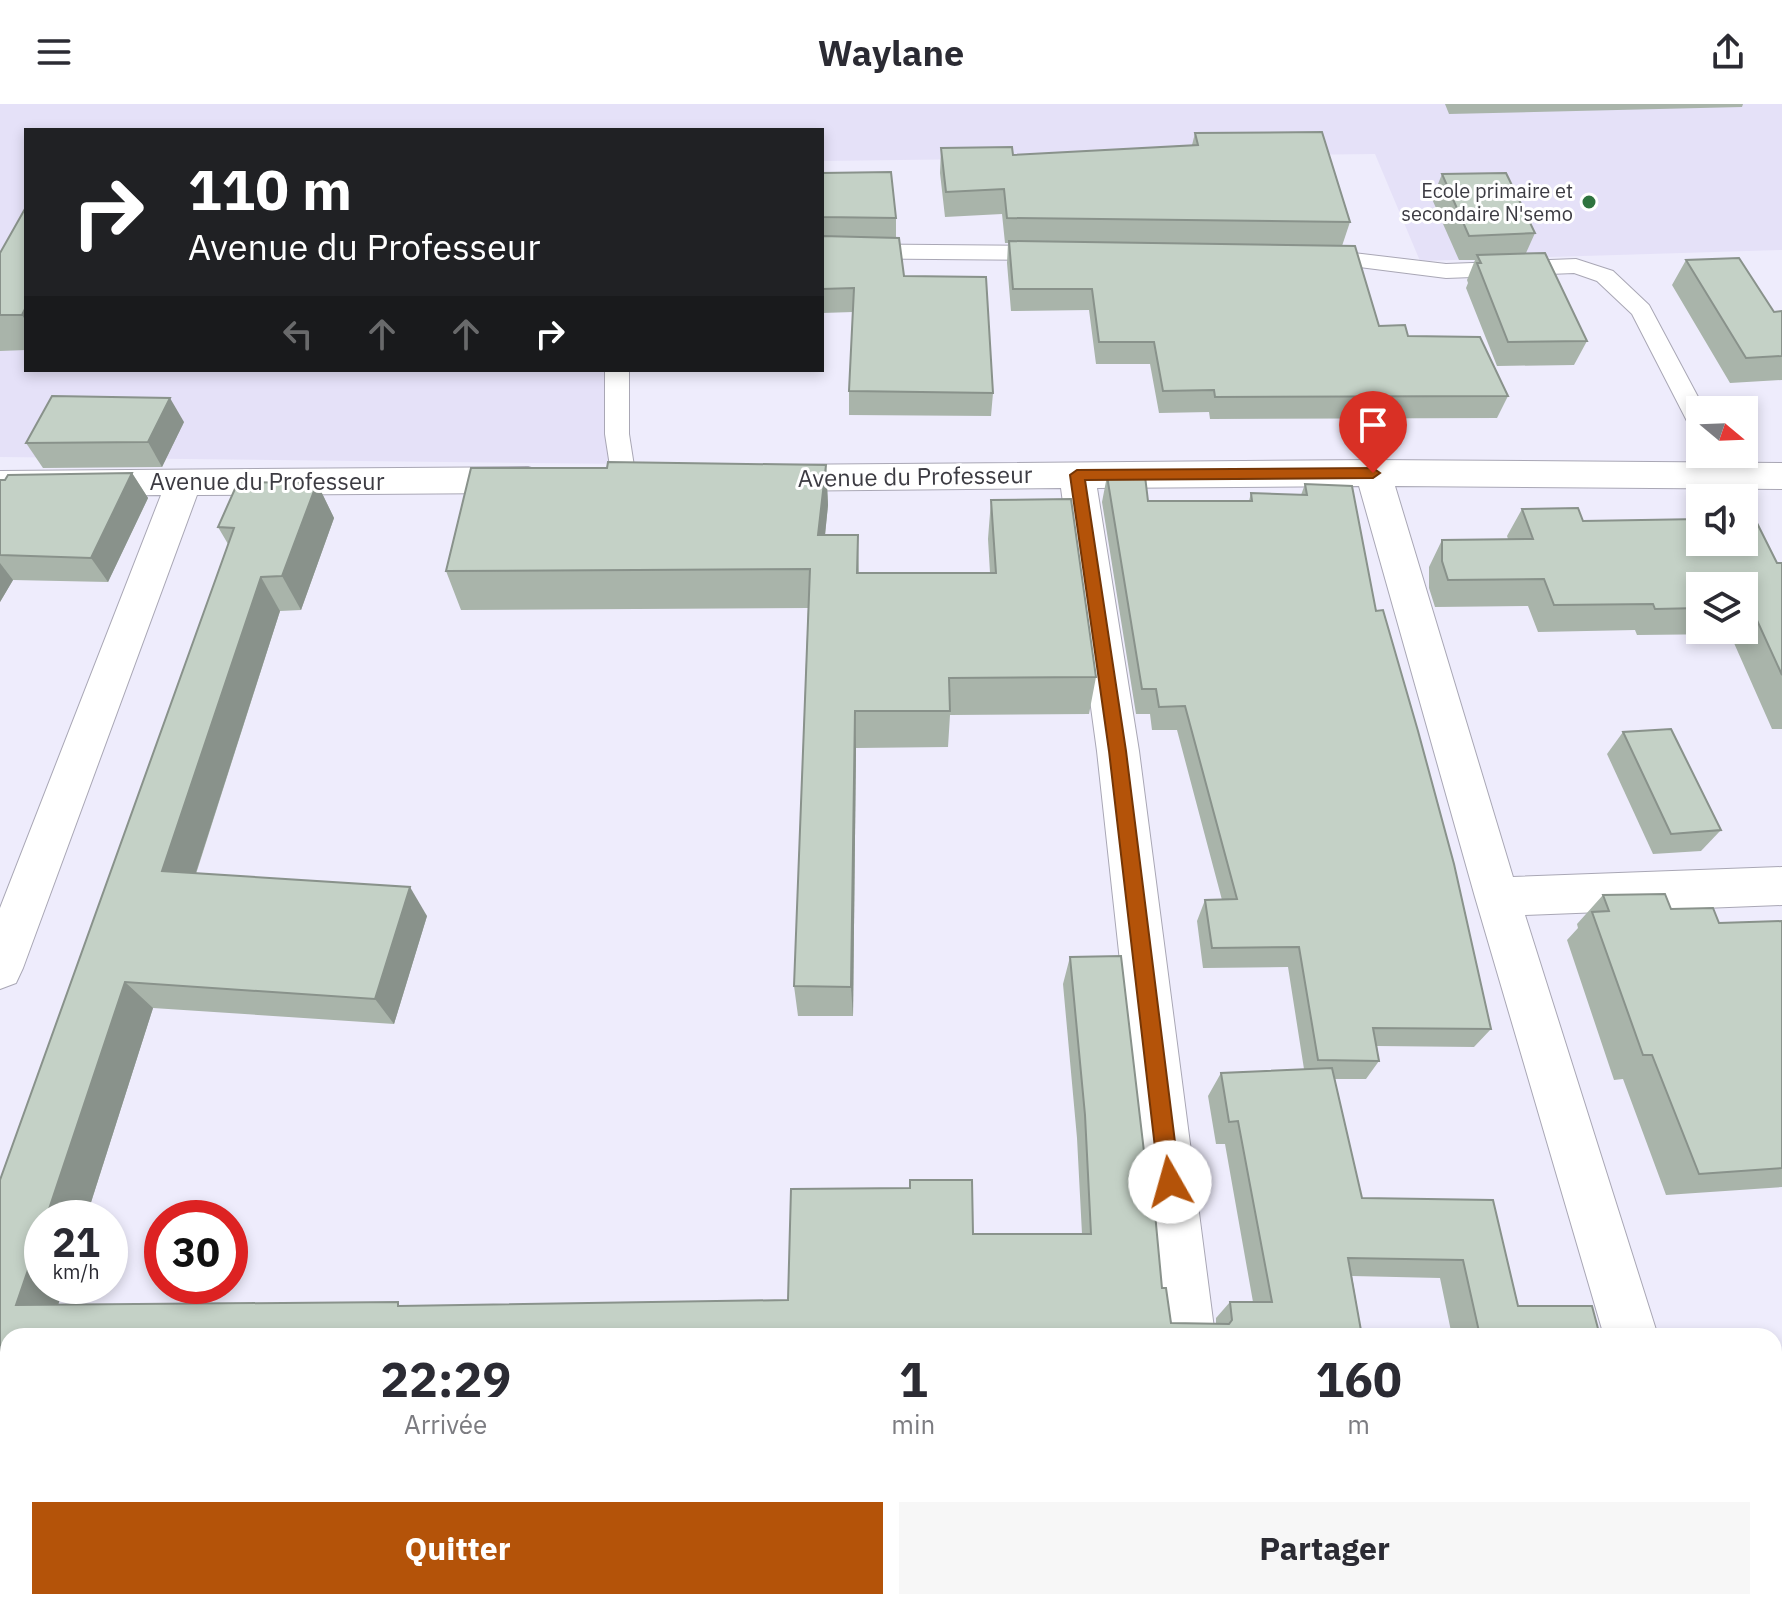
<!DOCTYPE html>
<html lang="fr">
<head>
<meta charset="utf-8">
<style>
  :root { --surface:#fff; --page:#f7f7f7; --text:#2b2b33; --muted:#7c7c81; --accent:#b45309 }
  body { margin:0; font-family:"IBM Plex Sans",sans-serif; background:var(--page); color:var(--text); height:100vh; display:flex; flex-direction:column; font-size:30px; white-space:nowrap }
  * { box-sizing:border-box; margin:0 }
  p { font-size:26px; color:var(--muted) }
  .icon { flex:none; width:44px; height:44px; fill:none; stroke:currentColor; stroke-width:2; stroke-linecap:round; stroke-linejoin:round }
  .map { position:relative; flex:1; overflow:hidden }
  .drawer { position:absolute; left:0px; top:1224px; width:1782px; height:282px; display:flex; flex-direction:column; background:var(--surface); border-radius:24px 24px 0 0; box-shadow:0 4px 12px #0003 }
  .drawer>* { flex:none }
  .top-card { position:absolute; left:24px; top:24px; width:800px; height:244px; border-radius:0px; box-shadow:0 4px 12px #0003; background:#202124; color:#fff; overflow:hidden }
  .needle { width:52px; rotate:109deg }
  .tools { position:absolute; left:1686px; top:292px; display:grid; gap:16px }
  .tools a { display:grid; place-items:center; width:72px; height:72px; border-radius:0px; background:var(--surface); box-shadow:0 4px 12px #0003; font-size:40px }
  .speed { position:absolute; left:24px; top:1096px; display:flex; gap:16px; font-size:40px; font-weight:700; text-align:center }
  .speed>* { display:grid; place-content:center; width:104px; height:104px; border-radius:50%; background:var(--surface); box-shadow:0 4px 12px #0003; line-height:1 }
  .speed small { font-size:20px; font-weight:400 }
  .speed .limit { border:12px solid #d22; background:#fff; color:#111 }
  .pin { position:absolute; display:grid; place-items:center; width:68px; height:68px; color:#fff; margin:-82px -34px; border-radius:50% 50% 50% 0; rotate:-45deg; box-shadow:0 0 8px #0007 }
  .pin .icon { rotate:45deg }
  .me { position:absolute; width:88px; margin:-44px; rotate:353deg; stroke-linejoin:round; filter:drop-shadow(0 0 6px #0008) }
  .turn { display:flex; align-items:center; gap:28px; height:168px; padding:0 32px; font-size:36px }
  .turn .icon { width:104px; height:104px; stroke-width:2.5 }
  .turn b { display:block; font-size:56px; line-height:68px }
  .lanes { display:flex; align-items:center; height:76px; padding:0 32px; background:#0003; justify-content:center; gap:40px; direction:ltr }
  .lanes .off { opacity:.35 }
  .eta { display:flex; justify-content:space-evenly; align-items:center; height:136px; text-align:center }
  .eta b { font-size:48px; font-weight:700; line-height:56px }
  .primary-button { display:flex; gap:16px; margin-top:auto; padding:16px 32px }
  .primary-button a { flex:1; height:92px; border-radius:0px; background:var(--accent); color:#fff; font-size:32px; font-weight:700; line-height:92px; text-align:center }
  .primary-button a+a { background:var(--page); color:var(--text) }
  header { display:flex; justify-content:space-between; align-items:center; height:104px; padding:0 32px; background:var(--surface); font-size:36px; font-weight:700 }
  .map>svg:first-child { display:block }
  .built { fill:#e5e1f8 }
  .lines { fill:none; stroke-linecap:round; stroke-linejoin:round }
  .lane-casing { stroke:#a9a7b5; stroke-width:2 }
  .street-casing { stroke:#a9a7b5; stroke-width:2 }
  .lane { fill:#fff; fill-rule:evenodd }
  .street { fill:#fff; fill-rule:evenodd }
  .wall { fill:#a9b4aa; fill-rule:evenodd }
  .shaded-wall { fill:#89928b }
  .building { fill:#c4d1c6; stroke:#89928b; stroke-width:2 }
  .route { fill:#b45309; stroke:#753606; stroke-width:2 }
  .poi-dot { fill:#2e733f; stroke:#fff; stroke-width:3 }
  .labels { text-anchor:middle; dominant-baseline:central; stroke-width:6; stroke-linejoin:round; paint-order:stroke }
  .far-poi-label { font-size:20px; fill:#3c3b42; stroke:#fff; text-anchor:end }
  .street-label { font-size:24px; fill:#3c3b42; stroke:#fff }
</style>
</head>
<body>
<header><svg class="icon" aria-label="menu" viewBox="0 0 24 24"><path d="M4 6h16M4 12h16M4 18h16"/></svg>Waylane<svg class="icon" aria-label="share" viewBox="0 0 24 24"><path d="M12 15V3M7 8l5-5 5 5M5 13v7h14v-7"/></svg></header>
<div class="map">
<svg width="1782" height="1505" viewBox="0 0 1782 1505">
  <rect width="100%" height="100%" fill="#eeecfc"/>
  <polygon class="built" points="0,0 1782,0 1782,146 1420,157 1375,50 822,57 822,26 26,26 26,266 630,266 630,360 0,353"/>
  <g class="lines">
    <g class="lane-casing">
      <g id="lane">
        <polygon points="822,140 1048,142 1059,149 1048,156 822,154"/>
        <polygon points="1320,145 1446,160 1576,155 1613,167 1649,201 1705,306 1700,306 1700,327 1692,325 1688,319 1632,210 1597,177 1574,169 1446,174 1312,157 1309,152 1312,147"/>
        <polygon points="605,266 629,266 629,330 636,375 633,381 624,384 615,381 612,375 605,330"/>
        <polygon points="1706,350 1730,350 1742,372 1739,378 1730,381 1721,378"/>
      </g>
    </g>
    <g class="street-casing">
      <g id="street">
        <polygon points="1373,356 1782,359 1782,385 1395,382 1513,773 1782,763 1782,801 1525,811 1658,1232 1604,1232 1475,793 1359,382 1097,384 1139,647 1215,1232 1161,1232 1097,647 1061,384 768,387 755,383 750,374 755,365 768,361"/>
        <polygon points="528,363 541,367 546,376 541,385 528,389 197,391 23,864 16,879 0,885 0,804 161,391 0,393 0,367"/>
        <rect x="1170" y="1498" width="60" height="7"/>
        <polygon points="1682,1498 1742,1498 1744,1505 1684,1505"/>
      </g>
    </g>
    <use href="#lane" class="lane"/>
    <use href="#street" class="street"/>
  </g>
  <g class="wall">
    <polygon points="1445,0 1743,0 1742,3 1449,10"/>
    <polygon points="1195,29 1350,118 1342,142 1379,222 1408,232 1508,292 1497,314 1210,315 1209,308 1159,309 1150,260 1096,260 1089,206 1011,207 1007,159 1008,139 1005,139 1002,110 945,113 940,69 941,44 1013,51 1192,41"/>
    <polygon points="822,69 896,114 896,134 904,172 993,289 991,312 849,311 849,287 853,208 822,209"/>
    <polygon points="1442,70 1535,129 1526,149 1587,237 1574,261 1497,262 1466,184 1468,179 1467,176 1475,156 1459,156 1432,95"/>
    <polygon points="26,103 26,246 0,247 0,149"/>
    <polygon points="1686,156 1774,208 1782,207 1782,276 1730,279 1672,181"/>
    <polygon points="184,318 162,363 43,364 26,339"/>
    <polygon points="826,361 828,401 825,431 858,431 859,469 990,469 988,435 991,396 1096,573 1089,610 950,611 948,643 856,644 853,912 798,912 794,882 808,504 461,506 446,467"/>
    <polygon points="132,369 148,394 108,478 13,476 0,498 0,376"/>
    <polygon points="1107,372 1148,397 1249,397 1251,389 1301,391 1305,380 1376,507 1491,925 1474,943 1377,942 1379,957 1366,975 1334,975 1362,1094 1493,1096 1518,1202 1600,1232 1452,1232 1440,1174 1352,1172 1362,1232 8,1232 8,1324 0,1324 0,1076 228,440 218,423 317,379 334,414 301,506 280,507 196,770 427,812 394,920 153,904 86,1114 42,1114 58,1201 402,1202 788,1196 973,1130 1082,1130 1077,1034 1063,880 1070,853 1171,1219 1216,1219 1216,1214 1230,1198 1253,1198 1225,1040 1216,1040 1208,992 1221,969 1304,965 1288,863 1203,864 1197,817 1205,796 1222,796 1177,626 1152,626 1150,610 1136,610 1102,398"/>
    <path d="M1522,405l61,12 194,42h5v166h-10l-42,-95 -93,1 -2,-5 -97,2 -10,-26 -93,1 -6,-19v-21l13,-27 66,-1 -1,-3zM1700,482h44v44h-44z"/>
    <polygon points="1623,628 1721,726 1701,747 1653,750 1607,650"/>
    <polygon points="1603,791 1671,805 1719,819 1782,817 1782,1083 1666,1091 1623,975 1614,976 1567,836 1578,824 1577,820"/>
  </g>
  <g class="shaded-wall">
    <polygon points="26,203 26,217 22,211"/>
    <polygon points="170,294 184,318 162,363 148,338"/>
    <polygon points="826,361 828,401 821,470 818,431"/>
    <polygon points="132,369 148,394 108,478 91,454"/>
    <polygon points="317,379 334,414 301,506 282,472"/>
    <polygon points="0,459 13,476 0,498"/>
    <polygon points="261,473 280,507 187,796 162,767"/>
    <polygon points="855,607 856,644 853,912 851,883"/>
    <polygon points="410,783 427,812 394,920 375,895"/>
    <polygon points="125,878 153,904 86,1114 46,1114"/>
    <polygon points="42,1125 42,1182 64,1182 53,1218 16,1201"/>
  </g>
  <g class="building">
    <polygon points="1322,28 1350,118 1007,114 1004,85 946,88 941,44 1012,43 1013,51 1198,41 1195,29"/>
    <polygon points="891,68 896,114 822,113 822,69"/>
    <polygon points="1506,69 1535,129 1469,132 1442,70"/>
    <polygon points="26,103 26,203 22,211 0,211 0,149"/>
    <polygon points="822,132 899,134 904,172 986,173 993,289 849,287 854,184 822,185"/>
    <polygon points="1009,137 1355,142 1379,222 1405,221 1408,232 1480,233 1508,292 1215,293 1214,286 1163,287 1154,238 1099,238 1092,185 1013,185"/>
    <polygon points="1545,149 1587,237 1508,238 1477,159 1481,159 1477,151"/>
    <polygon points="1739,154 1774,208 1782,207 1782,252 1746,254 1686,156"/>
    <polygon points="52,292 170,294 148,338 26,339"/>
    <polygon points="608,358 826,361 818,431 858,431 857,469 996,469 991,396 1071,395 1096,573 949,574 950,607 855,607 851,883 794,882 810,465 446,467 471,364 607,364"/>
    <polygon points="132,369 91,454 0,451 0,376 5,376 8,371"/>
    <polygon points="1107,372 1145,372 1148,397 1252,397 1251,389 1307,391 1305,380 1352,382 1376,507 1383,506 1418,627 1454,760 1491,925 1373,924 1379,957 1318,956 1299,843 1212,844 1205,796 1237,795 1185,602 1159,603 1156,585 1142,585"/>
    <polygon points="238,378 317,379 282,472 261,473 162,767 410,783 375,895 125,878 46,1114 42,1114 42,1125 16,1201 398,1198 398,1202 788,1196 791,1085 910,1084 910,1076 972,1076 973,1130 1091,1130 1085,1011 1070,853 1121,852 1145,1056 1150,1056 1162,1184 1166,1184 1171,1219 1229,1220 1232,1216 1230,1198 1272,1198 1238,1017 1229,1018 1221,969 1332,964 1362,1094 1493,1096 1518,1202 1592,1202 1600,1232 1480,1232 1463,1156 1348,1154 1362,1232 8,1232 8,1312 0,1312 0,1076 234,424 218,423"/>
    <polygon points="1578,404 1583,417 1700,415 1700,438 1744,438 1744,415 1755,415 1777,459 1782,459 1782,571 1751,503 1744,504 1744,482 1700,482 1700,504 1655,505 1653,500 1554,501 1544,475 1448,476 1442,457 1442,436 1533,435 1522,405"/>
    <polygon points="1671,625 1721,726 1671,730 1623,628"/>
    <polygon points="1665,790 1671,805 1713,804 1719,819 1782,817 1782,1064 1699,1070 1652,951 1643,951 1592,808 1609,807 1603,791"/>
  </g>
  <polygon class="route" points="1373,364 1380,369 1373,374 1085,376 1126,647 1180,1078 1177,1085 1170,1088 1162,1085 1159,1078 1109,647 1070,371 1077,366"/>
  <circle class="poi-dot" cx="1589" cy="98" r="8"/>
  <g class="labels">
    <g class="far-poi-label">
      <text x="1573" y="86">Ecole primaire et<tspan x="1573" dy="23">secondaire N'semo</tspan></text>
    </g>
    <g class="street-label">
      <text transform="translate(915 372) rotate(-1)">Avenue du Professeur</text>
      <text x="267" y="377">Avenue du Professeur</text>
    </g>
  </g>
</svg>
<div class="tools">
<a><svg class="needle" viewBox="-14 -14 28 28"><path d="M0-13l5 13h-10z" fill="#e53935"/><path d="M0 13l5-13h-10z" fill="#7c7c81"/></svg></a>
<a><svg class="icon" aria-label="sound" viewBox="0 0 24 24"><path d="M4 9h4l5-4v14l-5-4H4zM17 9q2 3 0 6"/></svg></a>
<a><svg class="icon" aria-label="layers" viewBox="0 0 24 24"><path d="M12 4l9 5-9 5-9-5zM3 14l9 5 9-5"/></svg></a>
</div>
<div class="speed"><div>21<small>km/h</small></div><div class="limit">30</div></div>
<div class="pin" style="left:1373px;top:369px;background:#d93025"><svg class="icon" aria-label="arrive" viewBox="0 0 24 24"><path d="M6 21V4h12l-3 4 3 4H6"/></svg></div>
<svg class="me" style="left:1170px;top:1078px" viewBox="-20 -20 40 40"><circle r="19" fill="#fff"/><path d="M0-13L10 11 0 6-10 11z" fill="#b45309"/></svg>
<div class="top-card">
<div class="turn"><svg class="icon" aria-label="right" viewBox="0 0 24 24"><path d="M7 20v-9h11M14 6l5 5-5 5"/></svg><div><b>110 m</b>Avenue du Professeur</div></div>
<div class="lanes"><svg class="icon off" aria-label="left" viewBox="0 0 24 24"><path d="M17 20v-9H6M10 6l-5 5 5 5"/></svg><svg class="icon off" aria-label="ahead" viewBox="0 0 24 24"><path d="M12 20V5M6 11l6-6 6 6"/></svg><svg class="icon off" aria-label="ahead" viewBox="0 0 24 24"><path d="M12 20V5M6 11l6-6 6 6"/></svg><svg class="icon" aria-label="right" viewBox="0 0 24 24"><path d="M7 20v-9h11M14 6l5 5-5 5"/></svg></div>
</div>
<section class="drawer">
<div class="eta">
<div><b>22:29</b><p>Arrivée</p></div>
<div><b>1</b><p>min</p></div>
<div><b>160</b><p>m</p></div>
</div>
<div class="primary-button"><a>Quitter</a><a>Partager</a></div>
</section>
</div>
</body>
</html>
